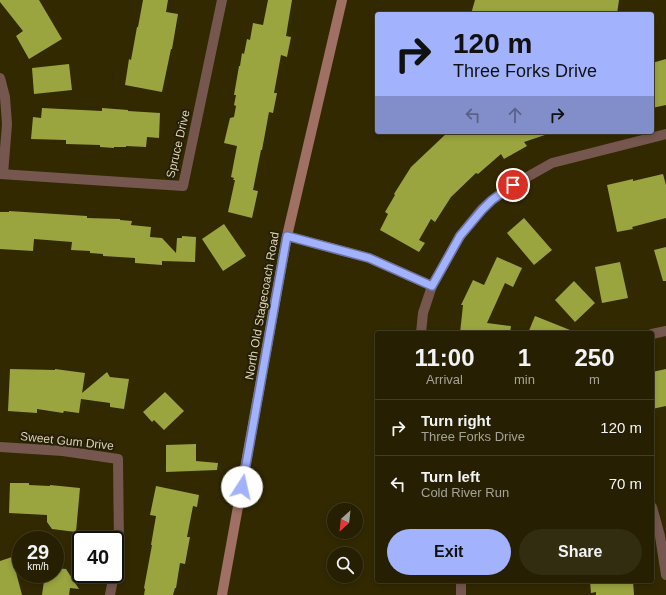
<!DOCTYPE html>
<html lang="en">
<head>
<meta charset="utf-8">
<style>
  :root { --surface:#261f01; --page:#322c10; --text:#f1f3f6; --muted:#a4a299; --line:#423d23; --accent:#a3b2fd }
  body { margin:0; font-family:Arial,sans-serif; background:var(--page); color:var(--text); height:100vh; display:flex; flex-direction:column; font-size:15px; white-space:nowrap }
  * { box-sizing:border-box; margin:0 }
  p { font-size:13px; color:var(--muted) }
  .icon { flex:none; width:22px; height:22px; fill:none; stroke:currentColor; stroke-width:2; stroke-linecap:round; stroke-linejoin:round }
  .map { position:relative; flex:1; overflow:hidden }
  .panel { position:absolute; left:375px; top:331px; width:279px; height:252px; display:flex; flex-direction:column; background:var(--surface); border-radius:4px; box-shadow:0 2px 6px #0003,0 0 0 1px var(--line) }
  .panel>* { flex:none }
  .hud { position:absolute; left:375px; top:12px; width:279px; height:122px; border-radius:4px; box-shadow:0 2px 6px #0003,0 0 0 1px var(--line); background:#a3b2fd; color:#111; overflow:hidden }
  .needle { width:26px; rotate:207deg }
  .buttons { position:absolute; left:327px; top:503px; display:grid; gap:8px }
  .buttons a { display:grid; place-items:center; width:36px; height:36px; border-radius:50%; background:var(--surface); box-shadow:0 2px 6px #0003,0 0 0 1px var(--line); font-size:20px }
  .speed { position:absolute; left:12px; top:531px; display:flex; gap:8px; font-size:20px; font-weight:700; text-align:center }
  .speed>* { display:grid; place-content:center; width:52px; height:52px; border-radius:50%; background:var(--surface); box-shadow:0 2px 6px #0003,0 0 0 1px var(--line); line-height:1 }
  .speed small { font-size:10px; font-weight:400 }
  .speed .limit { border:2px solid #111; border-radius:6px; background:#fff; color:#111 }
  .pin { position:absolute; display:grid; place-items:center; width:34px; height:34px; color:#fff; margin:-17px; border:2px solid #fff; border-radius:50%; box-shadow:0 1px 4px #0007 }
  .me { position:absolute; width:44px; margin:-22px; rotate:10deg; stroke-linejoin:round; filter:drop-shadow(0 0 3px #0008) }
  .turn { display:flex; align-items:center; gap:14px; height:84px; padding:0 12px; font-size:18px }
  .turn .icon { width:52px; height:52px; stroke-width:2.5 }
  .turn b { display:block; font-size:28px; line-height:34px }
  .lanes { display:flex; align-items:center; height:38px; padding:0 12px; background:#0003; justify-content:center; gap:20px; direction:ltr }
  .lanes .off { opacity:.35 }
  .eta { display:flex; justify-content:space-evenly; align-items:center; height:68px; text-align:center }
  .eta b { font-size:24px; font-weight:700; line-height:28px }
  .button { display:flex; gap:8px; margin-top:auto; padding:8px 12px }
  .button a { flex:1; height:46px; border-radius:24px; background:var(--accent); color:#111; font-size:16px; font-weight:700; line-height:46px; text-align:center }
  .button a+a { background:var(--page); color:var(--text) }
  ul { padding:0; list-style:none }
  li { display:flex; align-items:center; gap:12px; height:56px; padding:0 12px; border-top:1px solid var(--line) }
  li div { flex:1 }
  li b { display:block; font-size:15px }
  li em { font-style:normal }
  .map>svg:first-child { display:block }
  .building { fill:#9aa53f }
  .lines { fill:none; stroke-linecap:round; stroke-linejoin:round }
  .street { stroke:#75574f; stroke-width:10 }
  .secondary { stroke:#9f7063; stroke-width:10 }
  .route-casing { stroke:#6a74a4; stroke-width:10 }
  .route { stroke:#a3b2fd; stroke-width:7 }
  .labels { text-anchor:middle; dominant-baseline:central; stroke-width:4; stroke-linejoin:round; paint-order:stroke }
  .street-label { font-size:12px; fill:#ded5b2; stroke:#251f09 }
</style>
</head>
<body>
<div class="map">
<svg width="666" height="595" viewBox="0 0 666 595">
  <rect width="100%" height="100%" fill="#322901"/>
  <g class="building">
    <polygon points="0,0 39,0 62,39 29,59 16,36 23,31 0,2"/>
    <polygon points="143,0 168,0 166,12 178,14 172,49 171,49 162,92 125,85 129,59 131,60 137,27 138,27"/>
    <polygon points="268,0 292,0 286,36 291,37 287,57 281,55 274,93 277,93 273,113 269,112 262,150 261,150 253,190 258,191 252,218 228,212 235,180 233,180 234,178 231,177 237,146 224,143 230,118 234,117 236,106 234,105 236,95 234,95 239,66 240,66 242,53 244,54 247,39 250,40 253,23 263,25"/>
    <polygon points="475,0 619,0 617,14 594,14 581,12 580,14 559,14 541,12 540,14 471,14"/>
    <polygon points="666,59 666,105 652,108 652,63"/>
    <polygon points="69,64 72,90 34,94 32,68"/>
    <polygon points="42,108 102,111 102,108 128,110 128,111 160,113 159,138 147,137 146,147 126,146 126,147 114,147 114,148 100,147 100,145 66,144 66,140 31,139 33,117 41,118"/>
    <polygon points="448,132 547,132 548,134 524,142 527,146 504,159 501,154 478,174 476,173 451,197 435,222 431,219 419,240 425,243 419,252 380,230 388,214 385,212 395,195 394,194 411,167"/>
    <polygon points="663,174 666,185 666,218 632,227 633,229 617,232 607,185 633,179 633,181"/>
    <polygon points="9,211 87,216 87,218 120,219 120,220 132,221 131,225 151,227 150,237 162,238 176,253 177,238 182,238 182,236 196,237 195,262 162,261 162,265 135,263 135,258 103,256 103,254 90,253 90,251 71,250 72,242 34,239 33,251 0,249 0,212 9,212"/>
    <polygon points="524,218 552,250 534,265 507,233"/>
    <polygon points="224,224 246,256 223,271 202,239"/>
    <polygon points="666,247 666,281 663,281 654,250"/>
    <polygon points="497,257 522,268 513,287 505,283 487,323 511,326 510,333 460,333 463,305 461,305 473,280 484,285"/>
    <polygon points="620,262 628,298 602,303 595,267"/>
    <polygon points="574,281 595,303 575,322 555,300"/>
    <polygon points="535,316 575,332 575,333 528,333"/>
    <polygon points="10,369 55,370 55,369 85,373 82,393 107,372 110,377 129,379 124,409 110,407 110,403 81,399 79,413 64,411 63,413 37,409 37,413 8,411"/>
    <polygon points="666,369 666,406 652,409 652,372"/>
    <polygon points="165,392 184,411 164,430 154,420 152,422 143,412"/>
    <polygon points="196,444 196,461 218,463 217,470 166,472 166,445"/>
    <polygon points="10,483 29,483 29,485 50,486 50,485 80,488 76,532 52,529 47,522 47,515 9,513"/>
    <polygon points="156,486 199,495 197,507 193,506 187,537 190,537 185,564 180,563 176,588 175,588 173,595 144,595 145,589 144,588 152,545 151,545 156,516 150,515"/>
    <polygon points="12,557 22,595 0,595 0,561"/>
    <polygon points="55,568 66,569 79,589 70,588 69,595 42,595 45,574 55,574"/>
    <polygon points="590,581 633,581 634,595 596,595 596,592 591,593"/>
  </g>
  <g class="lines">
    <g class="street">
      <polyline points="0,78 5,97 7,124 3,174"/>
      <polyline points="0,174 183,186 222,0"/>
      <polyline points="287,236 369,258 432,286"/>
      <polyline points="421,333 423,313 432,286 460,236 482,209 491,201 513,185 552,163 666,134"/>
      <polyline points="652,334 666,331"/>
      <polyline points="0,447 63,451 118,459 119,545 115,567"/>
      <polyline points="652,507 660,536 666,575"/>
      <polyline points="110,595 114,574"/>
      <polyline points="461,595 461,581"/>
    </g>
    <polyline class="secondary" points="222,595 287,236 342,0"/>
  </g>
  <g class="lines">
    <g class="route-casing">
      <polyline id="route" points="242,487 287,236 369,258 432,286 460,236 482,210 492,200 513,185"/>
    </g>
    <use href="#route" class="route"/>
  </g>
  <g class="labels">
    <g class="street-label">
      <text transform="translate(178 144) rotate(-77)">Spruce Drive</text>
      <text transform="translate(262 306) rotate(-80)">North Old Stagecoach Road</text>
      <text transform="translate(67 441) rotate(6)">Sweet Gum Drive</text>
    </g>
  </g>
</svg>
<div class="buttons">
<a><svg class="needle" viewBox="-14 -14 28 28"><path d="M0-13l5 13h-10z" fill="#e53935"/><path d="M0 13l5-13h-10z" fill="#a4a299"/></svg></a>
<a><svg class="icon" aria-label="search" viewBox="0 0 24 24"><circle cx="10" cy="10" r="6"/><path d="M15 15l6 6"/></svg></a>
</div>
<div class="speed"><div>29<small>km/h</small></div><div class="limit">40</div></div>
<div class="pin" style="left:513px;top:185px;background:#d93025"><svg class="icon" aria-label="arrive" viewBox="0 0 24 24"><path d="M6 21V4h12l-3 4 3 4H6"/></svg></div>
<svg class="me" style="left:242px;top:487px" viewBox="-20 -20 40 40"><circle r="19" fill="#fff"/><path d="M0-13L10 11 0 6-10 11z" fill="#a3b2fd"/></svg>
<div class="hud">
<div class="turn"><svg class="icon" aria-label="right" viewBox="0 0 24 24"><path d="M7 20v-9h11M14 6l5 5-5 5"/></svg><div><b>120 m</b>Three Forks Drive</div></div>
<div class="lanes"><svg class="icon off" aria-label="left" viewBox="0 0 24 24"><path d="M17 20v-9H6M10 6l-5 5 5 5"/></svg><svg class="icon off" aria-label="ahead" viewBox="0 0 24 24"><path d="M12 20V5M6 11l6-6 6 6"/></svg><svg class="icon" aria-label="right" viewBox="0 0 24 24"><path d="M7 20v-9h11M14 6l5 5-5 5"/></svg></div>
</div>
<section class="panel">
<div class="eta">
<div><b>11:00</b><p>Arrival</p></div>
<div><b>1</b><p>min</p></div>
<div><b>250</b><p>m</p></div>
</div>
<ul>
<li><svg class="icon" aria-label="right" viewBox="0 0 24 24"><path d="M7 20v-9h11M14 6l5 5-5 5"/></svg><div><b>Turn right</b><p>Three Forks Drive</p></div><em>120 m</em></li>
<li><svg class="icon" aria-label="left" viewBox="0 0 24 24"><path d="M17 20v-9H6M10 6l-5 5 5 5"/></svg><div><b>Turn left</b><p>Cold River Run</p></div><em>70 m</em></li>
</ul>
<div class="button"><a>Exit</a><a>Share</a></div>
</section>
</div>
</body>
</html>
